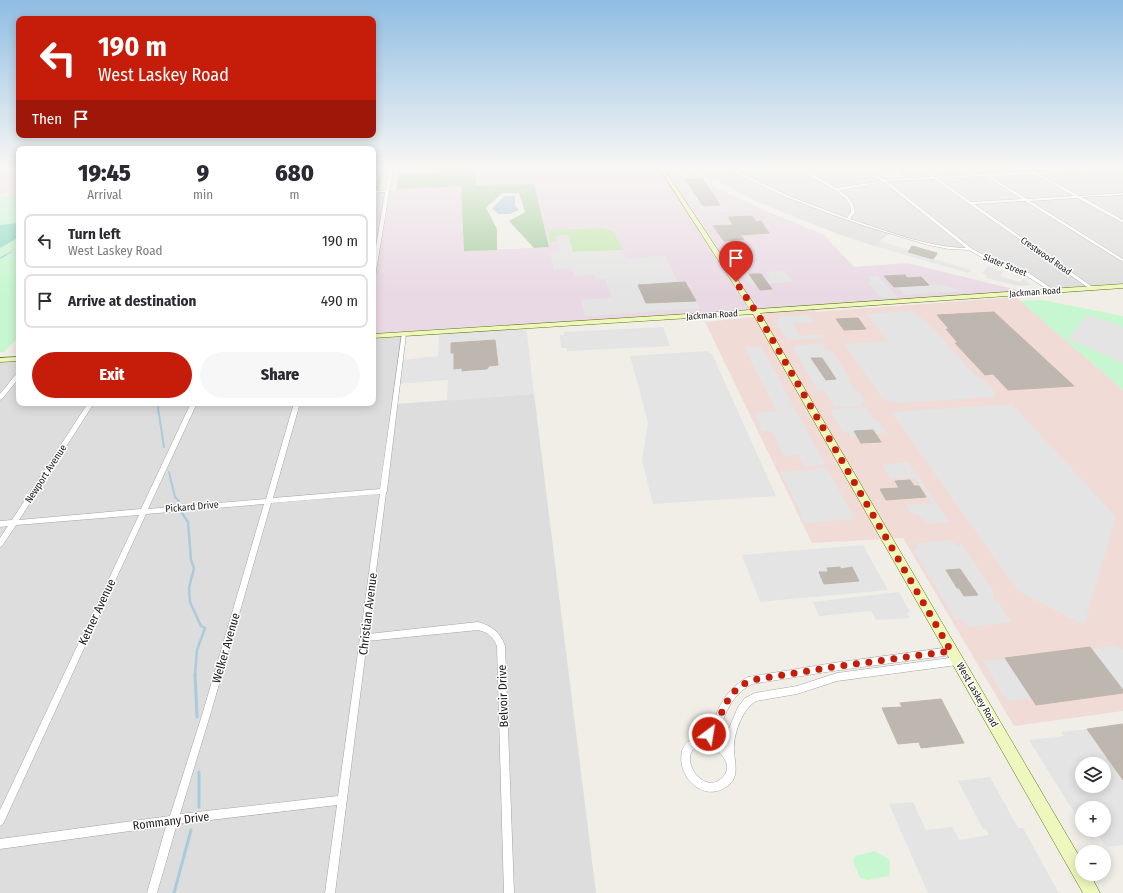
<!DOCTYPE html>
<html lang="en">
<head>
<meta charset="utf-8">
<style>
  :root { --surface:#fff; --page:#f7f7f7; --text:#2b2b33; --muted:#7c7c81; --line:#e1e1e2; --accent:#c61d0a }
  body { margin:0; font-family:"Fira Sans Condensed",sans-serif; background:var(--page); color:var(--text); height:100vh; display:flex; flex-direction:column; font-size:15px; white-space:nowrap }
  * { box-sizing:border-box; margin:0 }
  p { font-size:13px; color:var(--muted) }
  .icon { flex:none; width:22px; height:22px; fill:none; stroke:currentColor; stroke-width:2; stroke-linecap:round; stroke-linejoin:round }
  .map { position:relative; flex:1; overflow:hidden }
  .details { position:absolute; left:16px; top:146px; width:360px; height:260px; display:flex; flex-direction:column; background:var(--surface); border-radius:8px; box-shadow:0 2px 10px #0003 }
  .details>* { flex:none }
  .banner { position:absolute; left:16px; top:16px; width:360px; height:122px; border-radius:8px; box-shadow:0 2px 10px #0003; background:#c61d0a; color:#fff; overflow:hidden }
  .buttons { position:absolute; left:1075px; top:757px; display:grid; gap:8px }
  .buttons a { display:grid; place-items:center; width:36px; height:36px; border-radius:50%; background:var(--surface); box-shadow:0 2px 10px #0003; font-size:20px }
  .pin { position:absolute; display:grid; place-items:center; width:34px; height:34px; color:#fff; margin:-41px -17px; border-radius:50% 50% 50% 0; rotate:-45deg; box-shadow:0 0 4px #0007 }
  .pin .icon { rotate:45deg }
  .me { position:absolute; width:44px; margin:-22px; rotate:31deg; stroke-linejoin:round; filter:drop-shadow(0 0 3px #0008) }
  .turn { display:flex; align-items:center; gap:14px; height:84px; padding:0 16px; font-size:18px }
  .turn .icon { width:52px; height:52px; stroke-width:2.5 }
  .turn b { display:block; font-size:28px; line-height:34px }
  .then { display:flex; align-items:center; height:38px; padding:0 16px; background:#0003; gap:8px; font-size:15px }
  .eta { display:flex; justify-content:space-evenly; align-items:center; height:68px; text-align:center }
  .eta b { font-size:24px; font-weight:800; line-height:28px }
  .primary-button { display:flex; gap:8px; margin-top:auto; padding:8px 16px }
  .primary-button a { flex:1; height:46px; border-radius:24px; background:var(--accent); color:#fff; font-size:16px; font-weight:800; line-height:46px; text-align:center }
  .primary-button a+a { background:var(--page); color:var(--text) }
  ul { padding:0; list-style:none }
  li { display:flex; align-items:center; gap:12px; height:54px; margin:0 8px 6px; padding:0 8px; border:2px solid var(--line); border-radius:8px }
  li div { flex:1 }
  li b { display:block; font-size:15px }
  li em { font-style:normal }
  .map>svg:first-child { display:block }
  .residential { fill:#dedddd }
  .commercial { fill:#f0dbd7 }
  .industrial { fill:#e9d9e4 }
  .education { fill:#fbfee2 }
  .grass { fill:#c5e7b0 }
  .forest { fill:#a7cd9e }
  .park { fill:#c7f7d0 }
  .pitch { fill:#89dbc4 }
  .parking { fill:#e4e4e4; fill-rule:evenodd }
  .water { fill:#aacbdb }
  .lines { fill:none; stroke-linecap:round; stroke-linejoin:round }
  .stream-far4 { stroke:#aacbdb; stroke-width:1 }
  .stream-far3 { stroke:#aacbdb; stroke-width:1.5 }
  .stream-far2 { stroke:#aacbdb; stroke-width:2 }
  .stream-far1 { stroke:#aacbdb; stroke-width:2.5 }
  .stream { stroke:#aacbdb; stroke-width:3 }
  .building { fill:#bdb7b0; stroke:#c1b6aa }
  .street-casing { stroke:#a4a4a4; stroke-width:1 }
  .secondary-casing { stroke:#5d730a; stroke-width:1 }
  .street { fill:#fff; fill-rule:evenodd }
  .secondary { fill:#eef7be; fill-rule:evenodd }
  .route { stroke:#c61d0a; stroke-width:7; stroke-dasharray:0 12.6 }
  .labels { text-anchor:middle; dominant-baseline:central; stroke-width:3; stroke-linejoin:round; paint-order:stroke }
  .far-street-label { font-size:9px; fill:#202020; stroke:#fff }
  .street-label { font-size:10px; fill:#202020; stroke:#fff }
  .near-street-label { font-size:12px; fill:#202020; stroke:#fff }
</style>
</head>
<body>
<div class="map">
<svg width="1123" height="893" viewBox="0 0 1123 893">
  <rect width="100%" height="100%" fill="#f0eee7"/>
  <g class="residential">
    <polygon points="695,169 1123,169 1123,286 1052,291 1035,278 993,262 970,249 938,247 890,233 874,246 835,233 755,201"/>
    <polygon points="404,334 395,404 534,394 596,893 0,893 0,360 19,359 19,403 373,403 373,336"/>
  </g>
  <polygon class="commercial" points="785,271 816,312 1016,297 1123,390 1123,711 1014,726 903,538 812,543 705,322 765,316 738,275"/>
  <g class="industrial">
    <polygon points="0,169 19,169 19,189 0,195"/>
    <polygon points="391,169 684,169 715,187 766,211 824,235 854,267 907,263 1029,293 373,336 373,190 461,186 464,251 549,247 534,184 476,186 474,172 390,175"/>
  </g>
  <polygon class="education" points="867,169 894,169 905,177 886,178"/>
  <polygon class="grass" points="602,228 613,231 623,250 573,252 568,235 555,236 556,241 550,242 549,230"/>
  <g class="forest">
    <polygon points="373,169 384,169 379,190 373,190"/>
    <polygon points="475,172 477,186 534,184 549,247 534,248 509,221 525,212 519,193 502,193 486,208 497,229 497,250 464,251 461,186 396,189 398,174"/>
  </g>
  <g class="park">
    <polygon points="19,191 19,336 4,352 0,352 0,198"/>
    <polygon points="1042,300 1123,316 1123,390 1020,301"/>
    <polygon points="874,851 889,859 890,865 889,876 868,880 860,878 853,861 855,856"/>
  </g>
  <polygon class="pitch" points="19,223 19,237 0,248 0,225"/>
  <g class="parking">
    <polygon points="668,169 686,169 693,175 696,180 683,181 685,185 694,184 700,201 691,201 675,178 679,177 674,177"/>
    <polygon points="722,204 729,212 702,212 700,208 703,207 703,206"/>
    <polygon points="569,240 573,252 623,250 627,259 665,256 678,282 685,282 700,308 585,316 581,300 612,298 605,279 596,280 594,275 574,276 572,268 554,269 550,254 561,253 558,241 556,241"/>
    <polygon points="880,241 909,250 908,252 920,255 971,270 968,273 874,246"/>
    <polygon points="988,266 1003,272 1000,276 1020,282 1024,279 1032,285 1020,286 986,278 987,275 982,273"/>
    <polygon points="785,271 793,282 750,285 742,274 748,274 752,280 770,278 766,272"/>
    <polygon points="877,276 898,297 881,298 867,281 872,281 868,277"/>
    <polygon points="939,284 963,291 905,295 897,287"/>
    <polygon points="911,311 928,323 975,375 985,381 996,393 994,397 896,403 883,399 844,344 888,341 866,314"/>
    <polygon points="809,315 814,322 795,323 793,324 801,336 822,334 825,338 787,340 775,321 779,321 777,317"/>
    <polygon points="1087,315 1099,318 1123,327 1123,363 1067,339"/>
    <polygon points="526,326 534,394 447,401 448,380 397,384 401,360 438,356 439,332"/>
    <polygon points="663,327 670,346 567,351 567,348 561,348 560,335 564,335 564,332"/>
    <polygon points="822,344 827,351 832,351 850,378 848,380 856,392 859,391 866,402 861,402 864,406 835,407 823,390 818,391 792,348 796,348 794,345"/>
    <polygon points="761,346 803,424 826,465 804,467 798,455 784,456 772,431 762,431 754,413 777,411 744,347"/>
    <polygon points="706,351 712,354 776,496 653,504 642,460 648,422 630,356"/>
    <polygon points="1012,404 1116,517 1084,625 1018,591 891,412"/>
    <polygon points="866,407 876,422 879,422 887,434 876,434 873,430 855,431 857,436 851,437 848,432 843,432 832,415 833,413 831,409"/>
    <polygon points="908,462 949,522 926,524 922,517 910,512 906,505 932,503 915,478 891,479 882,465"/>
    <polygon points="827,468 855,519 805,523 781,472"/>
    <polygon points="952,540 957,547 962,544 994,592 993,599 999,603 1012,622 968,627 963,620 956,621 913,549 919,549 916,543"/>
    <polygon points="863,545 888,590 760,602 742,555"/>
    <polygon points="899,592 910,612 907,613 910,618 876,620 871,611 819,616 813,602"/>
    <polygon points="1115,645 1123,649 1123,690 1091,649"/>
    <polygon points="1006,659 1032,698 1007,701 983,661"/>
    <path d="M1087,729l36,51v65l-17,2 -7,-11 -9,2 -5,-8h19v-22h-22v17l-53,-85 35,-4 -2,-4zM1082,764h22v22h-22z"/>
    <polygon points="990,777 1018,828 1023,828 1059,893 928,893 889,804 913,802 926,830 952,827 959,840 989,835 986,829 983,829 958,781"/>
  </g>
  <polygon class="water" points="505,196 515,196 515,205 519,210 510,214 498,214 492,208"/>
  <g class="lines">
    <g class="stream-far4">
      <polyline points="16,250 19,248"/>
      <polyline points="4,256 11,252"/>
    </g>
    <polyline class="stream-far3" points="0,258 6,255"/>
    <g class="stream-far2">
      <polyline points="160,403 158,408 164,447"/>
      <polyline points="169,472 175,497 179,501"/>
    </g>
    <polyline class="stream-far1" points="182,513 188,522 191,560 194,568 189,588 190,602 201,626 205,628 197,650 195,675"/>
    <g class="stream">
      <polyline points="195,674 197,717"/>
      <polyline points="199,772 199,807"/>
      <polyline points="174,893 191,830"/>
    </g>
  </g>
  <g class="building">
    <polygon points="700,179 704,181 720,205 703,206 686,180"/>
    <polygon points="752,216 756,222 761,221 769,233 740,235 744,239 724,241 713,226 733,225 728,217"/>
    <polygon points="912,246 937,253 937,254 933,259 908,252"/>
    <polygon points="749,274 761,274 772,289 760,290"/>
    <polygon points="905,275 907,278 921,277 929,285 894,287 884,276"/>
    <polygon points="685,282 696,301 646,303 638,285"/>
    <polygon points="994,312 1074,386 1008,390 993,374 985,375 955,343 958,343 946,329 949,329 937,315"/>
    <polygon points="858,318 866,329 844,330 836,319"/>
    <polygon points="495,340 498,365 489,366 487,369 471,370 462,371 462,368 454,369 454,353 451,353 451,343"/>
    <polygon points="811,358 822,358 836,379 826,380"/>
    <polygon points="873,430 881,442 861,443 854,431"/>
    <polygon points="910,480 914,486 919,486 926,497 886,500 880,489 899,488 895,481"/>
    <polygon points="840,567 841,569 852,567 859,581 824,584 819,572 828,572 827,568"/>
    <polygon points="960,569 978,595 964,596 959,588 957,588 946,570"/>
    <polygon points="1090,647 1123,690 1123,693 1036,705 1005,658"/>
    <polygon points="941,699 964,743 921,748 919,742 898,744 882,708 902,707 900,703"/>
    <polygon points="1123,724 1123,780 1087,729"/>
  </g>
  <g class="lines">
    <g class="street-casing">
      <g id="street">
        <polygon points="389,169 393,169 375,277 373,278 373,264 385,192 373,193 373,191 386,190"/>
        <path d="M728,169h4l57,27 58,22 4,-6 -1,-7 -5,-7 -9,-7 -11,-7 -28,-15h3l16,7 20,12 46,-7 -21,-12h3l20,10 47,-2 -10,-8h3l11,8 48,-3 -7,-5h3l8,5 45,-2 -4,-3h3l5,3 81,-3 -1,1 -76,4 39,22 44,-3v2l-41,2 41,23v3l-46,-25 -47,3 93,58v3l-98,-61 -51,3 120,84v1h-4l-156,-110 -47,2 84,67 23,13 35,12 25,17v1l-2,1 -27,-17 -33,-12 -23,-13 -20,-1 -21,-4 -63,-19 -40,-14 -39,-15 -38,-18zM1035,174l39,22 -47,3 -37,-23zM986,176l36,23 -51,3 -33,-24zM884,182l82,66c-39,-1 -79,-17 -116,-29l5,-7c-2,-12 -7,-15 -16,-22z"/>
        <path d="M402,333h2l2,1 -19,156v1l-1,2 -18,141 110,-12c14,4 22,10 27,24l9,247h-10l-7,-247c-4,-9 -9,-14 -19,-16l-111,11 -32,252h-10l12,-88 -160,19 -20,69h-10l19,-67 -166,23v-10l170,-23 33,-104 61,-208 -118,10 -143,310 -3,2v-16l139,-295 -123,10 -14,21 -2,1v-9l8,-12 -8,1v-6l12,-1 76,-117h6l-75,117 122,-11 50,-106h6l-49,106 118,-10 28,-96h6l-27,95 107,-9zM380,494l-42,302 -158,18 31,-102 60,-209z"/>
        <polygon points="19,372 19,378 2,399 0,400 0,394 17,373"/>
        <path d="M951,647l3,1 1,3 -1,3 -3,1 -118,16 -81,13c-13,7 -21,17 -27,31 -3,8 -6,16 -13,22l13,8 2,-12 11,-26 7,-9 10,-5 42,-7 40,-13 120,-16 3,1 1,3 -1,3 -3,1 -120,16 -40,13 -41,7c-13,8 -21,29 -22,44 -1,15 8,32 -8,42 -23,16 -50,-11 -44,-36 4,-14 21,-14 29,-25 3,-4 5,-11 7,-16 7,-15 16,-25 30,-33l85,-14zM705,743c13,5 31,22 17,35 -18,18 -44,-19 -26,-31 3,-2 6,-3 9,-4z"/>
      </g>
    </g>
    <g class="secondary-casing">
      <g id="secondary">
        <polygon points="660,169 664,169 757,309 1123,284 1123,288 760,313 1082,861 1082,874 1090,874 1100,893 1083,893 753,314 373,338 373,334 750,310"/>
        <polygon points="19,357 19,361 0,362 0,358"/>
      </g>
    </g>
    <use href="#street" class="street"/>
    <use href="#secondary" class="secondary"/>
  </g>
  <linearGradient id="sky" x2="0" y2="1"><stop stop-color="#8fbde3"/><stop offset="0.57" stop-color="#f8f7f4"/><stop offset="1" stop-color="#f8f7f4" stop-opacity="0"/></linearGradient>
  <rect width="1123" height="294" fill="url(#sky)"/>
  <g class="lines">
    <path class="route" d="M709,734c17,-21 14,-42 43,-54l81,-13 118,-16 -191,-333 -24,-36"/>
  </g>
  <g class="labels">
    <g class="far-street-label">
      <text transform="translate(1046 256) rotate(35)">Crestwood Road</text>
      <text transform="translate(1005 265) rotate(22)">Slater Street</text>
      <text transform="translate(1035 292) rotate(-4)">Jackman Road</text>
      <text transform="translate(712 315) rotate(-4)">Jackman Road</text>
    </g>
    <g class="street-label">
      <text transform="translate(46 474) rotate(-57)">Newport Avenue</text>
      <text transform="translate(192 507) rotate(-5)">Pickard Drive</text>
      <text transform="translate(977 695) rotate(60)">West Laskey Road</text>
    </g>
    <g class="near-street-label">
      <text transform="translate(97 612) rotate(-65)">Ketner Avenue</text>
      <text transform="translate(368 614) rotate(-83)">Christian Avenue</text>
      <text transform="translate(226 648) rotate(-74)">Welker Avenue</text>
      <text transform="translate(503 696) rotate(-92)">Belvoir Drive</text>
      <text transform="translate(171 821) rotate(-7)">Rommany Drive</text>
    </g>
  </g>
</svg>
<div class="buttons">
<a><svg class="icon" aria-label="layers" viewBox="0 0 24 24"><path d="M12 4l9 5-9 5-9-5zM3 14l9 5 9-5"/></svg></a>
<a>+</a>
<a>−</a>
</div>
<div class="pin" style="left:736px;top:282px;background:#d93025"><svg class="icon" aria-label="arrive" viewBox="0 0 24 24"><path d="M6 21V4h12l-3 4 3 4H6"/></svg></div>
<svg class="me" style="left:709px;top:734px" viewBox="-20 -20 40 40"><circle r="17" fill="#c61d0a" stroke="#fff" stroke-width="3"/><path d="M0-11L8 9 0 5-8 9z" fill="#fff"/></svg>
<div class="banner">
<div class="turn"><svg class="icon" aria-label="left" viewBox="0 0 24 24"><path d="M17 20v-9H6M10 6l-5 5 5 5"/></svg><div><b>190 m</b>West Laskey Road</div></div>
<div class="then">Then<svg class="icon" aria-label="arrive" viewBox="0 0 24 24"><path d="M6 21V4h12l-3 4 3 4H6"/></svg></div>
</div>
<section class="details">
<div class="eta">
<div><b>19:45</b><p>Arrival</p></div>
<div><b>9</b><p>min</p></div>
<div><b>680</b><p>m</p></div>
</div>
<ul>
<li><svg class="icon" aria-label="left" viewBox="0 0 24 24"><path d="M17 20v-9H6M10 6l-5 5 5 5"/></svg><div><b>Turn left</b><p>West Laskey Road</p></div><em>190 m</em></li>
<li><svg class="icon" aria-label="arrive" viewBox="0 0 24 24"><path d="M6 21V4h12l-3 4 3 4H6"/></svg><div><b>Arrive at destination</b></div><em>490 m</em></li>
</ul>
<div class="primary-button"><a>Exit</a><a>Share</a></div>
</section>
</div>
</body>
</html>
